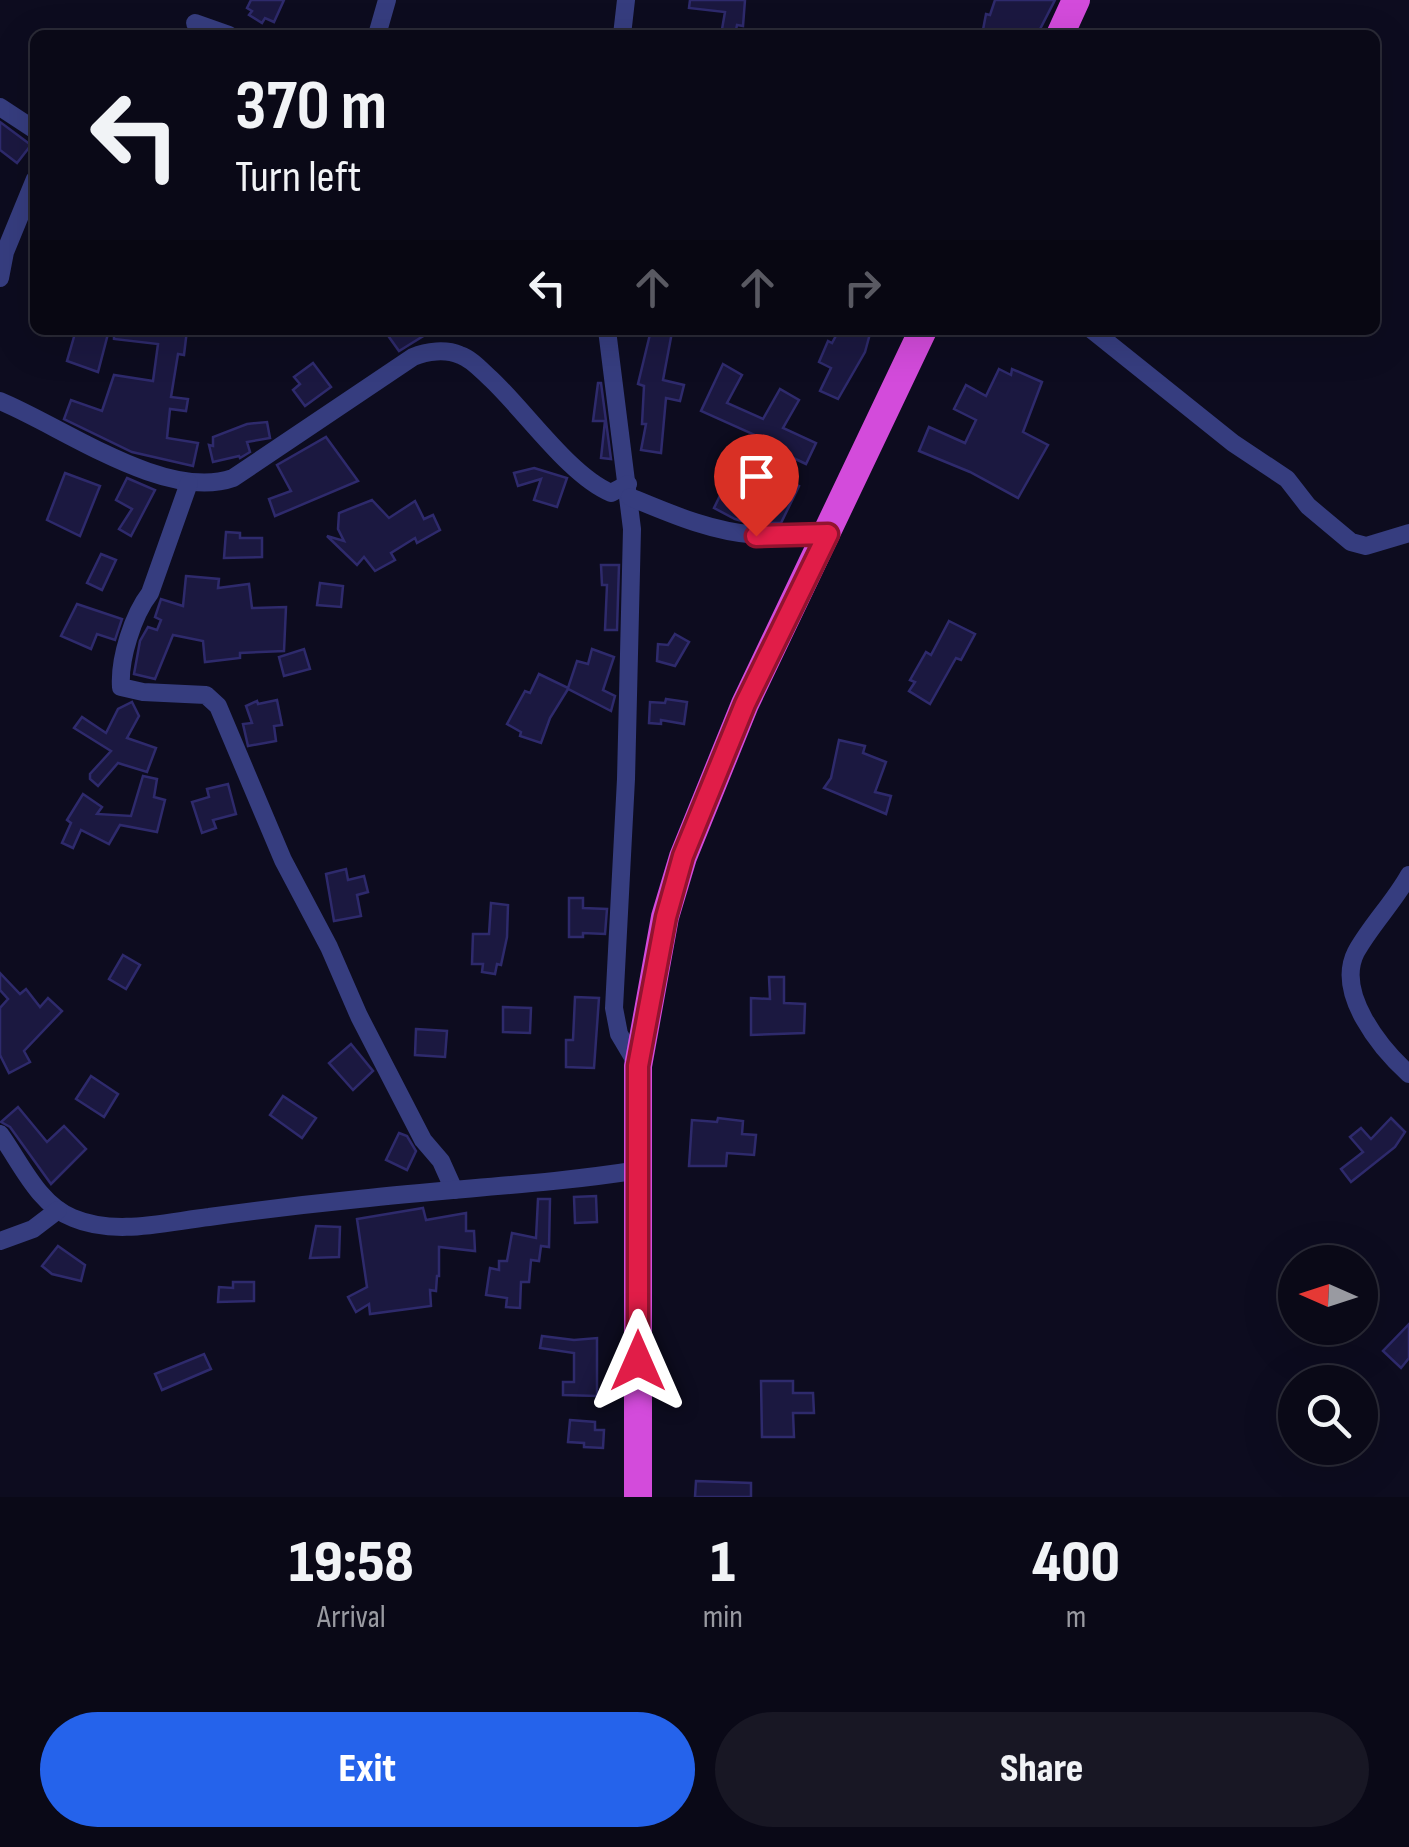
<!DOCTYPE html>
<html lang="en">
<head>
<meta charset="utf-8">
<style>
  :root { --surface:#0a0917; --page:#181724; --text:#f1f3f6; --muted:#999aa1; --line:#2a2a36; --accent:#2563eb }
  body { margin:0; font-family:"Sofia Sans Condensed",sans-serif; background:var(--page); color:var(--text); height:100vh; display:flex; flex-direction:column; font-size:38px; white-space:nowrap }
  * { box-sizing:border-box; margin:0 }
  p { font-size:32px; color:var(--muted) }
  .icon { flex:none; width:55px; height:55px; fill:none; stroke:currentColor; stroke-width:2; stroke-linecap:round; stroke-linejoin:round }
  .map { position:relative; height:1497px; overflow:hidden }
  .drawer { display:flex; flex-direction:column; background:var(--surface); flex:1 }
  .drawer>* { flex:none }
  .guide { position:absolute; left:30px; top:30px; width:1350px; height:305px; border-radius:15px; box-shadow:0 10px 40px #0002,0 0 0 2px var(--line); background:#0a0917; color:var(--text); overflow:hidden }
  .needle { width:65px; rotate:273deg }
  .tools { position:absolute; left:1278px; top:1245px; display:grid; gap:20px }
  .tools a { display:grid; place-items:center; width:100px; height:100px; border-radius:50%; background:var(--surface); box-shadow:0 10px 40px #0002,0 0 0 2px var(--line); font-size:50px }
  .pin { position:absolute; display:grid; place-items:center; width:85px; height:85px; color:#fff; margin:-102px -42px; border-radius:50% 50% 50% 0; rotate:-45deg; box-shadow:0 0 10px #0007 }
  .pin .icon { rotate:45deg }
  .me { position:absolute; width:110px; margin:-55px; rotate:0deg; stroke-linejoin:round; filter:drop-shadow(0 0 8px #0008) }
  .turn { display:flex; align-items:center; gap:35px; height:210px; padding:0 40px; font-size:45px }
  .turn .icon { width:130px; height:130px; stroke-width:2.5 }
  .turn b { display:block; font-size:70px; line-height:85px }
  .lanes { display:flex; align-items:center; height:95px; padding:0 40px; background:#0003; justify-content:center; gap:50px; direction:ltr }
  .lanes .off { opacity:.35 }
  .eta { display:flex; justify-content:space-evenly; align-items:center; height:170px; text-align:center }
  .eta b { font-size:60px; font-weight:800; line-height:70px }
  .cta { display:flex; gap:20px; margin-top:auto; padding:20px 40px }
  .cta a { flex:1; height:115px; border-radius:60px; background:var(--accent); color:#fff; font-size:40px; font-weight:800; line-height:115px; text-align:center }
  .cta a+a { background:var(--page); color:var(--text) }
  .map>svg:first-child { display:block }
  .building { fill:#1b1840; stroke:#2e2a6c; stroke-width:2.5 }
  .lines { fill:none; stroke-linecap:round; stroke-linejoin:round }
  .minor { stroke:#363d7f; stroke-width:18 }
  .trunk { stroke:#d34bdb; stroke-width:28 }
  .route-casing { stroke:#92132f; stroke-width:25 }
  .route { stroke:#e11d48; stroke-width:18 }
</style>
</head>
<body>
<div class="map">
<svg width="1409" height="1497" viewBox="0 0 1409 1497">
  <rect width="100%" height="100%" fill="#0d0c1f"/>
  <g class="building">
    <polygon points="251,0 284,0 274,22 265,18 262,23 249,15 252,11 247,8"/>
    <polygon points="690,0 745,0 743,26 737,25 735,35 721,35 725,12 689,8"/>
    <polygon points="995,0 1055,0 1037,35 982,35 986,14 990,15"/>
    <polygon points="0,122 31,145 17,163 0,150"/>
    <polygon points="76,330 109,330 98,372 67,361"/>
    <polygon points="114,330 187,330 184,355 178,354 171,397 188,399 186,411 170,409 167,438 198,443 193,466 132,452 64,419 71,400 102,411 114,375 153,381 158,344 114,339"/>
    <polygon points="384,330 433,330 399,351"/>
    <polygon points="651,330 672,332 663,380 684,385 680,401 666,398 661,453 641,450 646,424 642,424 644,386 638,384"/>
    <polygon points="839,330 871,330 865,352 838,399 820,391 831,368 819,362 828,341 832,343"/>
    <polygon points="313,363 331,387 305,406 293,390 300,384 294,377"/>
    <polygon points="723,364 742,375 727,403 763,419 780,389 799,400 783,428 816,443 806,464 753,439 755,435 701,411"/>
    <polygon points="999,369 1011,375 1012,369 1042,382 1023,432 1048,445 1018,498 970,472 919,451 929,427 965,443 976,420 954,409 966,385 986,396"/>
    <polygon points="598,383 601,383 611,459 601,458 605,421 593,421"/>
    <polygon points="267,422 270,438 247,442 250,452 240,458 239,456 213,462 209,445 213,446 213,437 247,424"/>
    <polygon points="326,437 358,481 275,516 269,499 291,491 277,465"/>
    <polygon points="739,457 799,486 781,523 764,523 746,514 742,521 735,519 714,508"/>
    <polygon points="534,468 567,478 557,507 534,500 541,479 518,486 514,473"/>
    <polygon points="65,473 100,486 80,536 47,520"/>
    <polygon points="127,478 155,490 131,536 119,529 132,509 116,500"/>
    <polygon points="372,500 389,518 415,501 424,519 433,515 440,530 417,543 415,538 391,553 395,560 375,571 364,557 357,565 327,536 344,541 338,529 339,513"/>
    <polygon points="226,532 240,533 240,538 262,538 262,557 224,558"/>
    <polygon points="101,554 116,560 102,590 87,583"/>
    <polygon points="601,565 619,565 617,630 605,630 607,585 602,585"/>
    <polygon points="186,576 219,579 218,588 249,584 252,608 286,607 284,651 240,653 240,658 205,662 203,641 173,635 155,679 134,674 140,641 148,627 157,630 161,620 155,617 161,599 183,606"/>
    <polygon points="320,583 343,586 341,607 317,605"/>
    <polygon points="77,604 122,619 115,640 97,634 91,649 61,636"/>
    <polygon points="949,621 975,634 961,660 956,658 930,704 909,691 915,682 910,680 926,652 931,655"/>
    <polygon points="675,634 689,642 675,666 657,661 658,644 668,645"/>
    <polygon points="304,649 310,669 284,676 279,657"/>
    <polygon points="592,649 614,657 603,690 615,696 611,711 568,689 550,718 541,743 520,736 521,732 507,724 525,691 530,693 539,674 568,688 577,661 588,664"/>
    <polygon points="666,699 687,702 684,724 661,720 661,724 649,723 650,702 665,703"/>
    <polygon points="277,700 282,725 274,726 276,741 248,746 243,724 252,723 246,706 257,701 258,704"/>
    <polygon points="132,702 139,716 127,738 156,748 147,772 118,763 98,786 90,779 90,774 111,751 74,728 82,717 106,733 118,709"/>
    <polygon points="839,740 865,746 863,753 886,762 875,792 891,796 886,814 824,788 831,778"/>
    <polygon points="143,776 157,779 154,797 165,800 157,832 120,825 109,844 81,830 73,848 62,843 71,823 67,820 83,794 102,807 97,814 131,816"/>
    <polygon points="228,784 236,814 213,820 216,828 202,833 192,802 209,797 207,789"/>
    <polygon points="346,869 348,880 364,876 368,892 357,895 361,916 334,921 326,874"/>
    <polygon points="569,898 583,898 583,908 607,909 605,934 583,933 583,937 569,937"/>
    <polygon points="491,903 508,905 507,937 501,965 497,964 495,974 482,972 483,964 472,964 473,934 489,934"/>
    <polygon points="123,955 140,965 126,989 109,979"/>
    <polygon points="0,973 20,994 26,989 40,1007 48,998 62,1011 24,1051 30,1062 9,1073 0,1055 0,1008 8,999 0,990"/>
    <polygon points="769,977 784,977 784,1003 805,1004 804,1033 751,1035 751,998 770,999"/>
    <polygon points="575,997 599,998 594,1068 566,1067 566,1040 573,1040"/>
    <polygon points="503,1007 531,1008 530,1033 503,1032"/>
    <polygon points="416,1029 447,1031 445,1057 415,1055"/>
    <polygon points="351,1044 373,1071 353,1090 329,1063"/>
    <polygon points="91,1076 118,1094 104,1117 76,1099"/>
    <polygon points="283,1096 316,1118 302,1138 270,1115"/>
    <polygon points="18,1107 47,1142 64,1126 86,1149 51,1184 10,1127 1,1122"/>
    <polygon points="718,1118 743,1121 742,1134 756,1135 754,1155 727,1153 726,1166 689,1166 692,1120 717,1122"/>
    <polygon points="1391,1118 1405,1132 1395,1147 1351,1182 1341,1169 1363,1152 1350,1137 1361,1128 1371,1139"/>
    <polygon points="399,1133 407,1136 416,1151 407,1170 386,1160"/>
    <polygon points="596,1196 597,1222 575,1223 574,1197"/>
    <polygon points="538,1199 550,1199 549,1247 541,1246 539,1261 531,1260 529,1282 521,1282 520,1308 506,1307 507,1298 486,1295 490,1268 499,1270 499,1261 507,1261 512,1233 536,1238"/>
    <polygon points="423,1208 426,1220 466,1213 466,1231 474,1231 475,1251 439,1247 439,1276 437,1276 436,1291 430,1290 431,1306 370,1314 369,1304 356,1312 348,1297 367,1287 357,1219"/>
    <polygon points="316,1226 340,1227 339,1257 310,1258"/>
    <polygon points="58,1246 85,1265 81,1281 52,1274 42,1266"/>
    <polygon points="233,1282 254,1282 254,1301 218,1302 219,1287 233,1288"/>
    <polygon points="1409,1324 1409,1358 1401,1368 1383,1351"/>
    <polygon points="542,1336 574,1340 597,1338 597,1396 563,1395 563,1382 574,1382 574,1353 540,1348"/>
    <polygon points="204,1354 211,1369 162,1390 155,1374"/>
    <polygon points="761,1381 793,1381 793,1393 813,1393 814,1413 793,1413 794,1437 762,1437"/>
    <polygon points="570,1420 595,1422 595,1430 604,1430 603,1448 584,1447 584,1443 568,1442"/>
    <polygon points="696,1481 751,1483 751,1497 695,1497"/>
  </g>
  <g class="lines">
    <g class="minor">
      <polyline points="195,23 229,35"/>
      <polyline points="377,35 387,0"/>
      <polyline points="622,35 626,0"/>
      <polyline points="0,107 35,130"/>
      <polyline points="0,278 5,252 35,179"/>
      <polyline points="607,330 632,529 626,779 614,1008 619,1034 638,1066"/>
      <polyline points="1092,330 1233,443 1287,479 1308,506 1351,542 1366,546 1409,533"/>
      <path d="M0,401c63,26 166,101 233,77l180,-121c14,-6 33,-8 47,-2 12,4 22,16 31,24 35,33 79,97 120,114l17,-9"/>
      <path d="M189,483l-39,110c-17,22 -31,66 -29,94l22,5 63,3 12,11 65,154 46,87 30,69 64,124 18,21 13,29"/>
      <path d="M630,497c41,17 82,35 127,38 23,2 47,0 71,-1"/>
      <path d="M1409,875c-15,27 -38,50 -53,77 -21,41 25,97 53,122"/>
      <path d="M0,1134c21,29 38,70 73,84 42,18 93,4 136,-1 50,-7 100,-13 150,-18 94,-11 187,-14 280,-29"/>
      <polyline points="0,1241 33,1229 58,1210"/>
    </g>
    <g class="trunk">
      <polyline points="1060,35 1076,0"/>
      <polyline points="638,1497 638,1066 665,917 683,857 745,704 923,330"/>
    </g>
  </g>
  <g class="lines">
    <g class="route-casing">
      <polyline id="route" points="638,1361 638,1066 666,917 683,856 745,704 828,534 756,536"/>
    </g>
    <use href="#route" class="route"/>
  </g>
</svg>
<div class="tools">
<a><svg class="needle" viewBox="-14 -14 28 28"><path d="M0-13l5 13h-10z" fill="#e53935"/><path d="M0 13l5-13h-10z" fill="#999aa1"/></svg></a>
<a><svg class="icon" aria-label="search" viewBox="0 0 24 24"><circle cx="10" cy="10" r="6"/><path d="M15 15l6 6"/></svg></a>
</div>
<div class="pin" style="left:756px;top:536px;background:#d93025"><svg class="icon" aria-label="arrive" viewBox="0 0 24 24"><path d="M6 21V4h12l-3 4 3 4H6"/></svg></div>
<svg class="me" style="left:638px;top:1361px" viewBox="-20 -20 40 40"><path d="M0-17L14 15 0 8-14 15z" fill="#e11d48" stroke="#fff" stroke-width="4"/></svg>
<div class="guide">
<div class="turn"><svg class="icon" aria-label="left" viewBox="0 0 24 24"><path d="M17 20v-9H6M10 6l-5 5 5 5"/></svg><div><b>370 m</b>Turn left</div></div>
<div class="lanes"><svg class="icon" aria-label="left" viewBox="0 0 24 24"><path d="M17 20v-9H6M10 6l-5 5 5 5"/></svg><svg class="icon off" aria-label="ahead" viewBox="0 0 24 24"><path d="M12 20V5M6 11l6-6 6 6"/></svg><svg class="icon off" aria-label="ahead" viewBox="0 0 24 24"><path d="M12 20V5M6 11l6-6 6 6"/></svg><svg class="icon off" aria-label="right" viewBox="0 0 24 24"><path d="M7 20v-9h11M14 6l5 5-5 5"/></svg></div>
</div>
</div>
<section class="drawer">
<div class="eta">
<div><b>19:58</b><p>Arrival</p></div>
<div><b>1</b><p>min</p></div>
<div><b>400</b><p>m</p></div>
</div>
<div class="cta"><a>Exit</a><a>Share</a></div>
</section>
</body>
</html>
